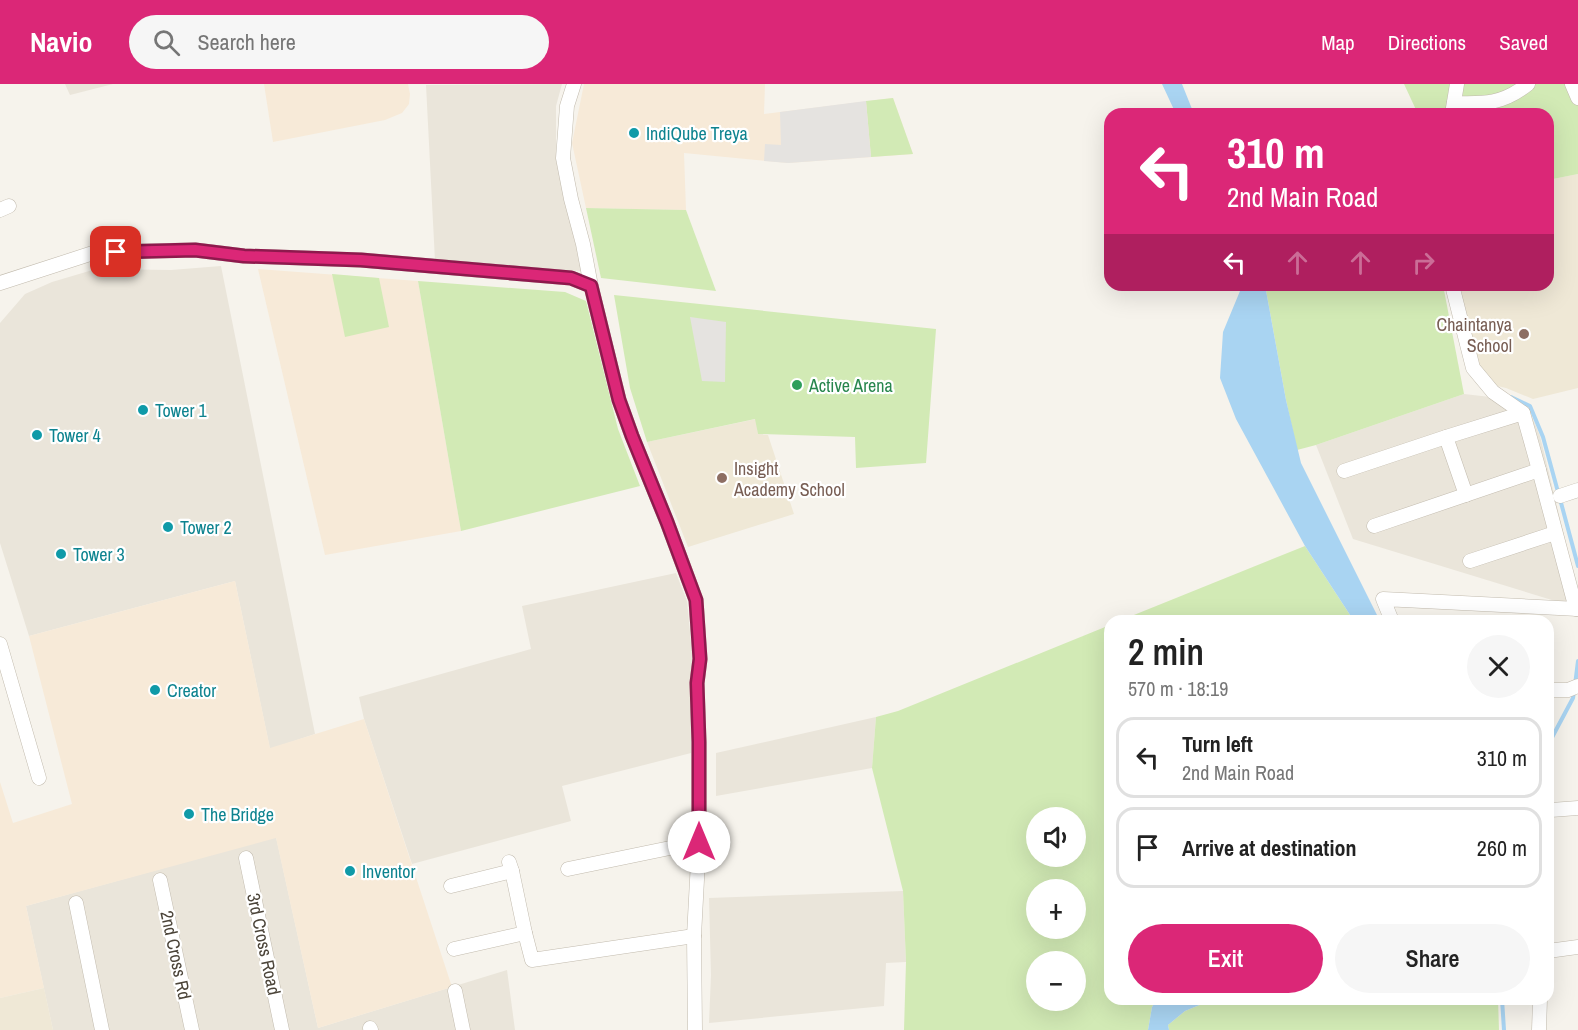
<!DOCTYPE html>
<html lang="en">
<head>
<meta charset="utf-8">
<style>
  :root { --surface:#fff; --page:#f6f6f6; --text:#222; --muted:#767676; --line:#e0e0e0; --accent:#db2777 }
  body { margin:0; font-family:"Archivo Narrow",sans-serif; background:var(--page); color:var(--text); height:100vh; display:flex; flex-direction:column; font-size:22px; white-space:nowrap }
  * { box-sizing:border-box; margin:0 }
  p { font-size:20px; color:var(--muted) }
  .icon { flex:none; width:33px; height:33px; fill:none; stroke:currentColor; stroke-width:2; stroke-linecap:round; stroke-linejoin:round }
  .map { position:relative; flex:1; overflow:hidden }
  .drawer { position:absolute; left:1104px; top:531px; width:450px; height:390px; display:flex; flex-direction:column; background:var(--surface); border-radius:18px; box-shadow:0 6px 24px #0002 }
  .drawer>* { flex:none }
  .guide { position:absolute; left:1104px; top:24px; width:450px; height:183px; border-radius:18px; box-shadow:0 6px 24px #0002; background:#db2777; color:#fff; overflow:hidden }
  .tools { position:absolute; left:1026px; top:723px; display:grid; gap:12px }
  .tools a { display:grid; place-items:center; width:60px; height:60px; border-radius:50%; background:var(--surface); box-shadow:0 6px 24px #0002; font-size:30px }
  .pin { position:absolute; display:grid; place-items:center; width:51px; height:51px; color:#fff; margin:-26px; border-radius:12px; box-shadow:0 3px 9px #0006 }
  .me { position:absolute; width:66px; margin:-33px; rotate:0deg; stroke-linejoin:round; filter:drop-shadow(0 0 4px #0008) }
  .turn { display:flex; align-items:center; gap:21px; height:126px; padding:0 24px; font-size:27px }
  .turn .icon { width:78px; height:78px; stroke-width:2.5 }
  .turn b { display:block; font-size:42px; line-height:51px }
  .lanes { display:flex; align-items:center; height:57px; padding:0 24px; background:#0003; justify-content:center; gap:30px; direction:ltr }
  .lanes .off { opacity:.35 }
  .round { display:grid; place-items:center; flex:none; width:63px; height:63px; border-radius:32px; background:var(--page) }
  .summary { display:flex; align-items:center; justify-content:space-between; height:102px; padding:0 24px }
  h1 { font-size:36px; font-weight:600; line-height:45px }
  .cta { display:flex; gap:12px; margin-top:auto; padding:12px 24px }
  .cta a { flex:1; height:69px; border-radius:36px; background:var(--accent); color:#fff; font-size:24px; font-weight:600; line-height:69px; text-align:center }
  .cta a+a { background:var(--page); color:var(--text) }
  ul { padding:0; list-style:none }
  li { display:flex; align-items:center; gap:18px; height:81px; margin:0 12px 9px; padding:0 12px; border:3px solid var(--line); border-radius:18px }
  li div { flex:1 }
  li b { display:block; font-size:22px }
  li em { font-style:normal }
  header { display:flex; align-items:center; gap:36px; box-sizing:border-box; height:84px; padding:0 30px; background:var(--accent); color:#fff }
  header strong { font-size:28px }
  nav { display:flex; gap:33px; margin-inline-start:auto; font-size:21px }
  .search { width:420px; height:54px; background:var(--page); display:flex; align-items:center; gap:15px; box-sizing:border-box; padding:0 21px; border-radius:33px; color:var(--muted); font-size:22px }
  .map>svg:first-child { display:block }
  .residential { fill:#eae5da }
  .commercial { fill:#f7ead8 }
  .education { fill:#efe8d6 }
  .green { fill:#d2eab5; fill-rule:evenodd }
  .parking { fill:#e5e3e0 }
  .water { fill:#a9d4f2 }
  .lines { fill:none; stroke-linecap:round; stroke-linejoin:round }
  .stream { stroke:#a9d4f2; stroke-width:4 }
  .minor-casing { stroke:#c2bbae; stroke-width:15 }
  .minor { stroke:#fff; stroke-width:14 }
  .route-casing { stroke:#8e194d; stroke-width:15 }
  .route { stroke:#db2777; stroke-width:10 }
  .culture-dot { fill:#0f9aa8; stroke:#fff; stroke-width:2 }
  .education-dot { fill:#8d6e63; stroke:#fff; stroke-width:2 }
  .leisure-dot { fill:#2e9e5b; stroke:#fff; stroke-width:2 }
  .labels { text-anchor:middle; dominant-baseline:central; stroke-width:4.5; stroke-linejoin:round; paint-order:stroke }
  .culture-label { font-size:18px; fill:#0d838f; stroke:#fff; text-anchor:start }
  .education-label { font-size:18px; fill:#785e54; stroke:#fff; text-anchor:end }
  .leisure-label { font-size:18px; fill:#27864d; stroke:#fff; text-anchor:start }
  .street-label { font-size:18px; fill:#4b4439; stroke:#fff }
</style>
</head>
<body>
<header>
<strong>Navio</strong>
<div class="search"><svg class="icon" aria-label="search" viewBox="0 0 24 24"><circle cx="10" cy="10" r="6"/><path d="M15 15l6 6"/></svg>Search here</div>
<nav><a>Map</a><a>Directions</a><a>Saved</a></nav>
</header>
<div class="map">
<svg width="1578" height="946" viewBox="0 0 1578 946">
  <rect width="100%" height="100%" fill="#f6f3ec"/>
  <g class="residential">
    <polygon points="65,0 113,0 70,11"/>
    <polygon points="562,0 556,22 556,76 582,187 435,177 426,1"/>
    <polygon points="221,182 315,650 270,665 235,497 29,552 0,459 0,239 25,210 52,198 96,185 171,186"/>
    <polygon points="1464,310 1508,315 1531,330 1540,352 1578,509 1578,524 1353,455 1316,361"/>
    <polygon points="676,489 687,517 692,569 691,669 562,702 571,737 412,780 364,635 359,613 531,565 522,522"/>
    <polygon points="876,633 872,684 716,712 716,669"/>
    <polygon points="276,753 318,944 507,886 515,946 53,946 26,822"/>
    <polygon points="903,807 906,878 886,879 884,922 709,939 711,891 709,814"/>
  </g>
  <g class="commercial">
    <polygon points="264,0 408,0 410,10 409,20 402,29 385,36 273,58"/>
    <polygon points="584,0 765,0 764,30 893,14 913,70 788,79 684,69 686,126 586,124 572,59"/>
    <polygon points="258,185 418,197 461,447 325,471"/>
    <polygon points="235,497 270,664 364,635 452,903 318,944 276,754 26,822 44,904 0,914 0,698 13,739 72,720 29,552"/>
  </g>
  <g class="education">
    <polygon points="1578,90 1578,304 1533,315 1506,304 1480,298 1460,201 1548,201 1548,96"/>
    <polygon points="756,335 758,350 768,351 794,430 688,463 647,358"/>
    <polygon points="44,904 53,946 0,946 0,914"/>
  </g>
  <g class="green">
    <polygon points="1404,0 1578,0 1578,90 1548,96 1548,30 1418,30"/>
    <polygon points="893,14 913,70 871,73 866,17"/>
    <polygon points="586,124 686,126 716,207 601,194"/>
    <polygon points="332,190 379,194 389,243 345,253"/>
    <polygon points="418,197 565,208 586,217 618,345 640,402 461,447"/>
    <polygon points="1265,201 1443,201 1464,310 1316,361 1297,366 1286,316"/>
    <polygon points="614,211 936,245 926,379 856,384 855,353 758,350 755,335 647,358 630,304"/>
    <polygon points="1305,462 1354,537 1119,537"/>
    <path d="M1110,541v374h47l-5,8 -4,23h-244l2,-68 -3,-71 -31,-123 4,-51 22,-6zM1036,734h40v38h-40zM1036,806h40v38h-40zM1036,878h40v38h-40z"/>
    <polygon points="1214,915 1498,915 1499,946 1169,946 1168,941 1185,927"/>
  </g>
  <g class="parking">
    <polygon points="866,17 871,73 788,79 764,77 765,60 781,61 780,28"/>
    <polygon points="690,233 726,238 725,298 702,297"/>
  </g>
  <g class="water">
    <polygon points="1162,0 1182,0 1194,30 1176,30"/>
    <polygon points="1240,201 1265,201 1286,316 1301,379 1380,537 1354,537 1305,462 1236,335 1220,294 1223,248 1240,207"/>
    <polygon points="1157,915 1214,915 1185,927 1168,941 1169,946 1148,946 1152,923"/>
  </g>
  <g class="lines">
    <g class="stream">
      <polyline points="1511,313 1530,322 1543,353 1558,408"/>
      <polyline points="1560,415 1578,482"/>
      <polyline points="1575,601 1578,577"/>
      <polyline points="1548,661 1573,614 1574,608"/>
      <polyline points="1502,915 1504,946"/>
    </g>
    <g class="minor-casing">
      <g id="minor">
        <polyline points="574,0 567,22 563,74 571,115 583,160 591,202 619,316 632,352 667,438 696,516 700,575 697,599 699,658 699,758 694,852 695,946"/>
        <polyline points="1572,0 1578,14"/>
        <path d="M1454,19c31,1 49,1 74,-19"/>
        <polyline points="1452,30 1457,0"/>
        <polyline points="0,126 9,122"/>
        <polyline points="0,199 96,168 195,166 244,172 361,176 571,194 591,202"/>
        <polyline points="1452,201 1473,284 1493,308 1523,329"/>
        <polyline points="1446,353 1466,411"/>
        <polyline points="1344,387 1446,353 1523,329 1539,386"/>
        <polyline points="1560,412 1578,406"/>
        <polyline points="1374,442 1539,386 1576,525"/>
        <polyline points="1470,477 1555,449"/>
        <polyline points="1392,537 1383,515 1578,525"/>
        <polyline points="0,560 39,694"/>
        <polyline points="1548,606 1568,606 1578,602"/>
        <polyline points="1551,726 1578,724"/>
        <polyline points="246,774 282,946"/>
        <polyline points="509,778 512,787 525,849 532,876 694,852"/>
        <polyline points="568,785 699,758"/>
        <polyline points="160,796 192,946"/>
        <polyline points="451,802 512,787"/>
        <polyline points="76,819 102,946"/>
        <polyline points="454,865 525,849"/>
        <polyline points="1548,867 1578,863"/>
        <polyline points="455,907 463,946"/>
        <polyline points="370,944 371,946"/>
        <polyline points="1539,946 1540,915"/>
      </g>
    </g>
    <use href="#minor" class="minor"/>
  </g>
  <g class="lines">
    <g class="route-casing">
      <polyline id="route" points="116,168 195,166 244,172 361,176 571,194 591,202 619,316 632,352 667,438 696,516 700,575 697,599 699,658 699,758"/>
    </g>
    <use href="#route" class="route"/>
  </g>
  <g class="culture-dot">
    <circle cx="634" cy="49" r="6"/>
    <circle cx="143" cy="326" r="6"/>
    <circle cx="37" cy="351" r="6"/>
    <circle cx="168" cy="443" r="6"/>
    <circle cx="61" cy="470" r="6"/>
    <circle cx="155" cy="606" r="6"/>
    <circle cx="189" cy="730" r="6"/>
    <circle cx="350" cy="787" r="6"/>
  </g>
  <g class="education-dot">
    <circle cx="1524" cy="250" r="6"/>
    <circle cx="722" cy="394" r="6"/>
  </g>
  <circle class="leisure-dot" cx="797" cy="301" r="6"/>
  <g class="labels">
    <g class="culture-label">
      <text x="646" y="49">IndiQube Treya</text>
      <text x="155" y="326">Tower 1</text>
      <text x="49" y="351">Tower 4</text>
      <text x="180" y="443">Tower 2</text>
      <text x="73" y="470">Tower 3</text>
      <text x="167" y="606">Creator</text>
      <text x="201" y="730">The Bridge</text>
      <text x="362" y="787">Inventor</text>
    </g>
    <g class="education-label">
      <text x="1512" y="240">Chaintanya<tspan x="1512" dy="21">School</tspan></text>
      <text x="734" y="384" text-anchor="start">Insight<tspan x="734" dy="21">Academy School</tspan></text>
    </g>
    <g class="leisure-label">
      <text x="809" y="301">Active Arena</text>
    </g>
    <g class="street-label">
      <text transform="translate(264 860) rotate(78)">3rd Cross Road</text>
      <text transform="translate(176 871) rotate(78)">2nd Cross Rd</text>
    </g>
  </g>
</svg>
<div class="tools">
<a><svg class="icon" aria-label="sound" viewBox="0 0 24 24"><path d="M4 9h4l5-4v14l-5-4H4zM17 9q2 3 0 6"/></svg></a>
<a>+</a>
<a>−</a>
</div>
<div class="pin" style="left:116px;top:168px;background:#d93025"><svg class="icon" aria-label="arrive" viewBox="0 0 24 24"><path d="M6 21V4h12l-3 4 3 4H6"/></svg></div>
<svg class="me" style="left:699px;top:758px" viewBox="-20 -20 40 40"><circle r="19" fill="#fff"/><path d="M0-13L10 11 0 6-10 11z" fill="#db2777"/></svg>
<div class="guide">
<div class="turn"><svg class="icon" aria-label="left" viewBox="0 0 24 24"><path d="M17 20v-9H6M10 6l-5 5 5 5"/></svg><div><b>310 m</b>2nd Main Road</div></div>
<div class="lanes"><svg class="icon" aria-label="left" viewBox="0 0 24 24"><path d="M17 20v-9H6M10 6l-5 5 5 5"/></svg><svg class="icon off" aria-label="ahead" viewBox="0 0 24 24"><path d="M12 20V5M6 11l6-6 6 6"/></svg><svg class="icon off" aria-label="ahead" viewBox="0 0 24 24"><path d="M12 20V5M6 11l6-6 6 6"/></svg><svg class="icon off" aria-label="right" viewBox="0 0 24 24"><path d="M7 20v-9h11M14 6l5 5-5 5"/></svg></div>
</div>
<section class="drawer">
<div class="summary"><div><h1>2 min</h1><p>570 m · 18:19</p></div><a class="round"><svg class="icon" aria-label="close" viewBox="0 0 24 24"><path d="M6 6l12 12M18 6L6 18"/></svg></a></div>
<ul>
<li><svg class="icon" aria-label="left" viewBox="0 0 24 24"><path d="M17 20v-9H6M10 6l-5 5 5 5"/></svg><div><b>Turn left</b><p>2nd Main Road</p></div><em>310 m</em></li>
<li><svg class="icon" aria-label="arrive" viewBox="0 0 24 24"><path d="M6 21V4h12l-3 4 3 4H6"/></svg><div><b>Arrive at destination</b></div><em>260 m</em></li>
</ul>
<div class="cta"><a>Exit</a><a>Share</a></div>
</section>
</div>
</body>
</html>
